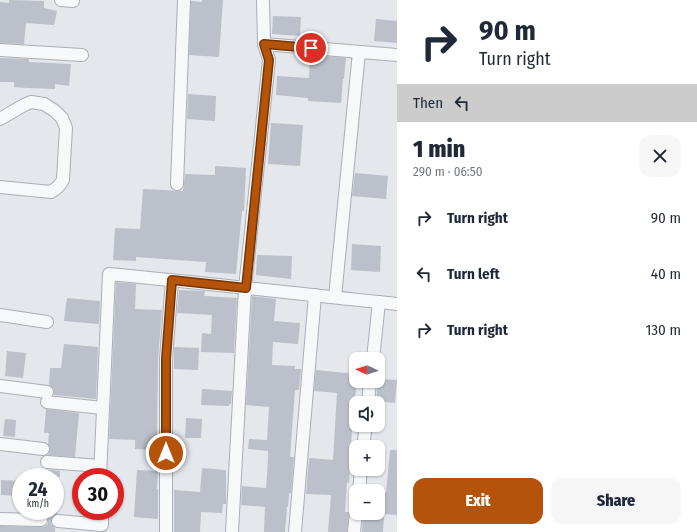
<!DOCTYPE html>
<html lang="en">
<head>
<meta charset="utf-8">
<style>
  :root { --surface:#fff; --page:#f6f6f7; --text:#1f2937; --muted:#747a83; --accent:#b45309 }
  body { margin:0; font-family:"Fira Sans Condensed",sans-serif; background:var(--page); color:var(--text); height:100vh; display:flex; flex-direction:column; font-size:15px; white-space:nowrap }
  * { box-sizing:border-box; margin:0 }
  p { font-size:13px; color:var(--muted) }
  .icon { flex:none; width:22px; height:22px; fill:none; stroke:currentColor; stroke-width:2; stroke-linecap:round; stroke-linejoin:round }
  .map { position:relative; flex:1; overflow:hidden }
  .drawer { display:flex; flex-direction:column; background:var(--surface); width:300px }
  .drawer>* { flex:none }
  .hud { background:#fff; color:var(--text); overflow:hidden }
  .needle { width:26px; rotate:274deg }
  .fabs { position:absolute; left:349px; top:352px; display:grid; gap:8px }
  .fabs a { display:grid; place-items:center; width:36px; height:36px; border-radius:8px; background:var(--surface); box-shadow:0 1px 3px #0004; font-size:20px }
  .speed { position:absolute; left:12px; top:468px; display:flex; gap:8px; font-size:20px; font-weight:700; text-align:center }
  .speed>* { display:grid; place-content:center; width:52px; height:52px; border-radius:50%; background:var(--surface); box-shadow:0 1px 3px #0004; line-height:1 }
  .speed small { font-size:10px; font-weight:400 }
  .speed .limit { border:6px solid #d22; background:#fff; color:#111 }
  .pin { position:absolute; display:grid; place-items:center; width:34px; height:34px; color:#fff; margin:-17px; border:2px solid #fff; border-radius:50%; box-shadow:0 1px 4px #0007 }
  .me { position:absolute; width:44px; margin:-22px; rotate:0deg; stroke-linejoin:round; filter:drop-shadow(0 0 3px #0008) }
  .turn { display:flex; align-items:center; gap:14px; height:84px; padding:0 16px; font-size:18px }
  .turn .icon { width:52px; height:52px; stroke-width:2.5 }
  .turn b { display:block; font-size:28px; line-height:34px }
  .then { display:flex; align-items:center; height:38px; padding:0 16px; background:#0003; gap:8px; font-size:15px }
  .round { display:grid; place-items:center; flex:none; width:42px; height:42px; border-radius:12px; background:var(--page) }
  .head { display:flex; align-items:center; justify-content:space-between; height:68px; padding:0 16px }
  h1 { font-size:24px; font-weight:800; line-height:30px }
  .action { display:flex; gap:8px; margin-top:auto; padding:8px 16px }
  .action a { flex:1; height:46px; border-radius:12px; background:var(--accent); color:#fff; font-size:16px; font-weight:800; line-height:46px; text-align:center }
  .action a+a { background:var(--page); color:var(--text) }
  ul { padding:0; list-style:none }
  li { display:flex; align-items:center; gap:12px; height:56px; padding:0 16px }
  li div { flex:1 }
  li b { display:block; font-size:15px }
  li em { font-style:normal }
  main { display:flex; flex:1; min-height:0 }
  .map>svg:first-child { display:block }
  .building { fill:#bbc0ca }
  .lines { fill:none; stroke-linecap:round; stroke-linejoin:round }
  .minor-casing { stroke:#a9aeb7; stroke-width:14 }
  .minor { stroke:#f7f8fa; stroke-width:12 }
  .route-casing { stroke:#753606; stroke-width:10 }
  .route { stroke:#b45309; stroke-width:7 }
</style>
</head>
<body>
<main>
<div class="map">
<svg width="397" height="532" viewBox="0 0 397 532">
  <rect width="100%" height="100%" fill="#e4e7ec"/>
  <g class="building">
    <polygon points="9,0 44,1 44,8 57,11 54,25 26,23 24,44 0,43 0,2 9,3"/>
    <polygon points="202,0 223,0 219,57 189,55 191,1 202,2"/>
    <polygon points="273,16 301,17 300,36 272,34"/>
    <polygon points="376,19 397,21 397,43 374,41"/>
    <polygon points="310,55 346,58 344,79 343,79 341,103 308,101 308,98 276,95 277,76 309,78"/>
    <polygon points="0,58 29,59 29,62 71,64 69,86 55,84 55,89 28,88 14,87 14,82 0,82"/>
    <polygon points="188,94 216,96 215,121 187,119"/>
    <polygon points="271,123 303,125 300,166 268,164"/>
    <polygon points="215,166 246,168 244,211 242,211 236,274 205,272 206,262 136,257 136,261 113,260 115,228 140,229 143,189 183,191 185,174 215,175"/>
    <polygon points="355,173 388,176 386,199 352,196"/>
    <polygon points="352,244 381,246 380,272 351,270"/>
    <polygon points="257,255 292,256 291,279 256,275"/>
    <polygon points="116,282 136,284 135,309 162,310 158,359 157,435 158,435 158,450 135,449 135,440 109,439"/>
    <polygon points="179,290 205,291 204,296 237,298 234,353 201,352 202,333 211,334 212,315 177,313"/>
    <polygon points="252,296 276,299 274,321 300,323 298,344 273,342 272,365 295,366 295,369 301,369 299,390 295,390 290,457 294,457 291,493 289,493 288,507 287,507 285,532 264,532 265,507 241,505 242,486 266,488 268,459 268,451 248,449 249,439 267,440 269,407 246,405"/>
    <polygon points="67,298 100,301 99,324 64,321"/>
    <polygon points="64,344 98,347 96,399 54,395 54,389 49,385 50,368 61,368"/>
    <polygon points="174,347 199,348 198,370 174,369"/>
    <polygon points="7,351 26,353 23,378 5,376"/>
    <polygon points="316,370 356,374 356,390 353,412 349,483 347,482 345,512 349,512 347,532 328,532 331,495 306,494 309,458 333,460 337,393 314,391"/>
    <polygon points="378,379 397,380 395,403 376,401"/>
    <polygon points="202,389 232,391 231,404 229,404 229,406 201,405"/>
    <polygon points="46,409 79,413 75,457 48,455 50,449 48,444 49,433 44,433"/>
    <polygon points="186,418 202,419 201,438 185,438"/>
    <polygon points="5,419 16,420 15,437 3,436"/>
    <polygon points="390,450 397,450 397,515 384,514 383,532 362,532 363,513 378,513 378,492 386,493"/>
    <polygon points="202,468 226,470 226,504 223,504 222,513 201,512 200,532 174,532 174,490 200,492"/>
    <polygon points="46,469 60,471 60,477 45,477"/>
    <polygon points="137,470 158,471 157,489 158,489 158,519 134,517"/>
    <polygon points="1,480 21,481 21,496 1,495"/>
    <polygon points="39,511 57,511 57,514 52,516 51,521 51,524 55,528 55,532 0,532 0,526 44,527 48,524 48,517 45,513 39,512"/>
  </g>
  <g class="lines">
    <g class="minor-casing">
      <g id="minor">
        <polyline points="61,0 73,1"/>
        <polyline points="264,44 397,55"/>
        <polyline points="0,50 82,55"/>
        <polyline points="0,119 24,105 31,102 44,104 55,111 62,118 66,128 63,180 58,187 51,192 0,187"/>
        <polyline points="177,184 184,0"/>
        <polyline points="335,297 359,52"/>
        <polyline points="0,315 47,322"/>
        <polyline points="373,359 379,302"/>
        <polyline points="0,386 47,392"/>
        <polyline points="47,402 102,408"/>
        <polyline points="368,403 370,381"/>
        <polyline points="0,444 43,449"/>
        <polyline points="363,447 366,425"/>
        <polyline points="47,462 100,466"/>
        <path d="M100,477l9,-203c96,9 192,20 288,30"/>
        <polyline points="359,491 361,469"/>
        <polyline points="0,519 41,520"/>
        <polyline points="58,521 102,525 102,511"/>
        <polyline points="166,532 166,359 172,280"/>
        <polyline points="232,532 245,288 269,60 264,44 263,0"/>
        <polyline points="295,532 315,295"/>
        <polyline points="354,532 356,513"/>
      </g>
    </g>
    <use href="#minor" class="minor"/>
  </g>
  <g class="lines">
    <g class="route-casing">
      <polyline id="route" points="166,453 166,359 172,280 246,288 269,60 264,44 311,48"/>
    </g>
    <use href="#route" class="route"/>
  </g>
</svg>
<div class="fabs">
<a><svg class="needle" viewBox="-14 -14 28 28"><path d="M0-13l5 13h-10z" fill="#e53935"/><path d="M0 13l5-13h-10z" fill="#747a83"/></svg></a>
<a><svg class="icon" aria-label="sound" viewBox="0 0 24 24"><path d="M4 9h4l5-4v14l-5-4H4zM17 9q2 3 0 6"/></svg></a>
<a>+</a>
<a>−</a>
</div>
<div class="speed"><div>24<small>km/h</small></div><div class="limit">30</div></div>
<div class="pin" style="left:311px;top:48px;background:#d93025"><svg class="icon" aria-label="arrive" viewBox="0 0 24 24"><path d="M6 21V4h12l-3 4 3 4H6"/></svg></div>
<svg class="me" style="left:166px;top:453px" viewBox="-20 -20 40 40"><circle r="17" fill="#b45309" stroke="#fff" stroke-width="3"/><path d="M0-11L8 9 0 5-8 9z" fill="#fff"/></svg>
</div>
<section class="drawer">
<div class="hud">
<div class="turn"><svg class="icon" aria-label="right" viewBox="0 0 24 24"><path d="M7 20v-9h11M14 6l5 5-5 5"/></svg><div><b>90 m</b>Turn right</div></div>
<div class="then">Then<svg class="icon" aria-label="left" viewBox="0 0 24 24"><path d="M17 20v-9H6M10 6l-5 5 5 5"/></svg></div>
</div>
<div class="head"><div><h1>1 min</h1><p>290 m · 06:50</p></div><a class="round"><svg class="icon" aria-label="close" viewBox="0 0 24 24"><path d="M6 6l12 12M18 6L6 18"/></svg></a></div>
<ul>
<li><svg class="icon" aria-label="right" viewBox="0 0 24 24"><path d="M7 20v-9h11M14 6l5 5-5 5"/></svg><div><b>Turn right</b></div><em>90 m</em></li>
<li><svg class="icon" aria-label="left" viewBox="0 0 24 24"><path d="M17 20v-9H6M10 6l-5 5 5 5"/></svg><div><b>Turn left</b></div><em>40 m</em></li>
<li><svg class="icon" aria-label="right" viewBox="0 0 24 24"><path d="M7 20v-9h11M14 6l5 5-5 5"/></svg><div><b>Turn right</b></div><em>130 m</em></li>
</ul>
<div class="action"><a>Exit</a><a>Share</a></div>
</section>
</main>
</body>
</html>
